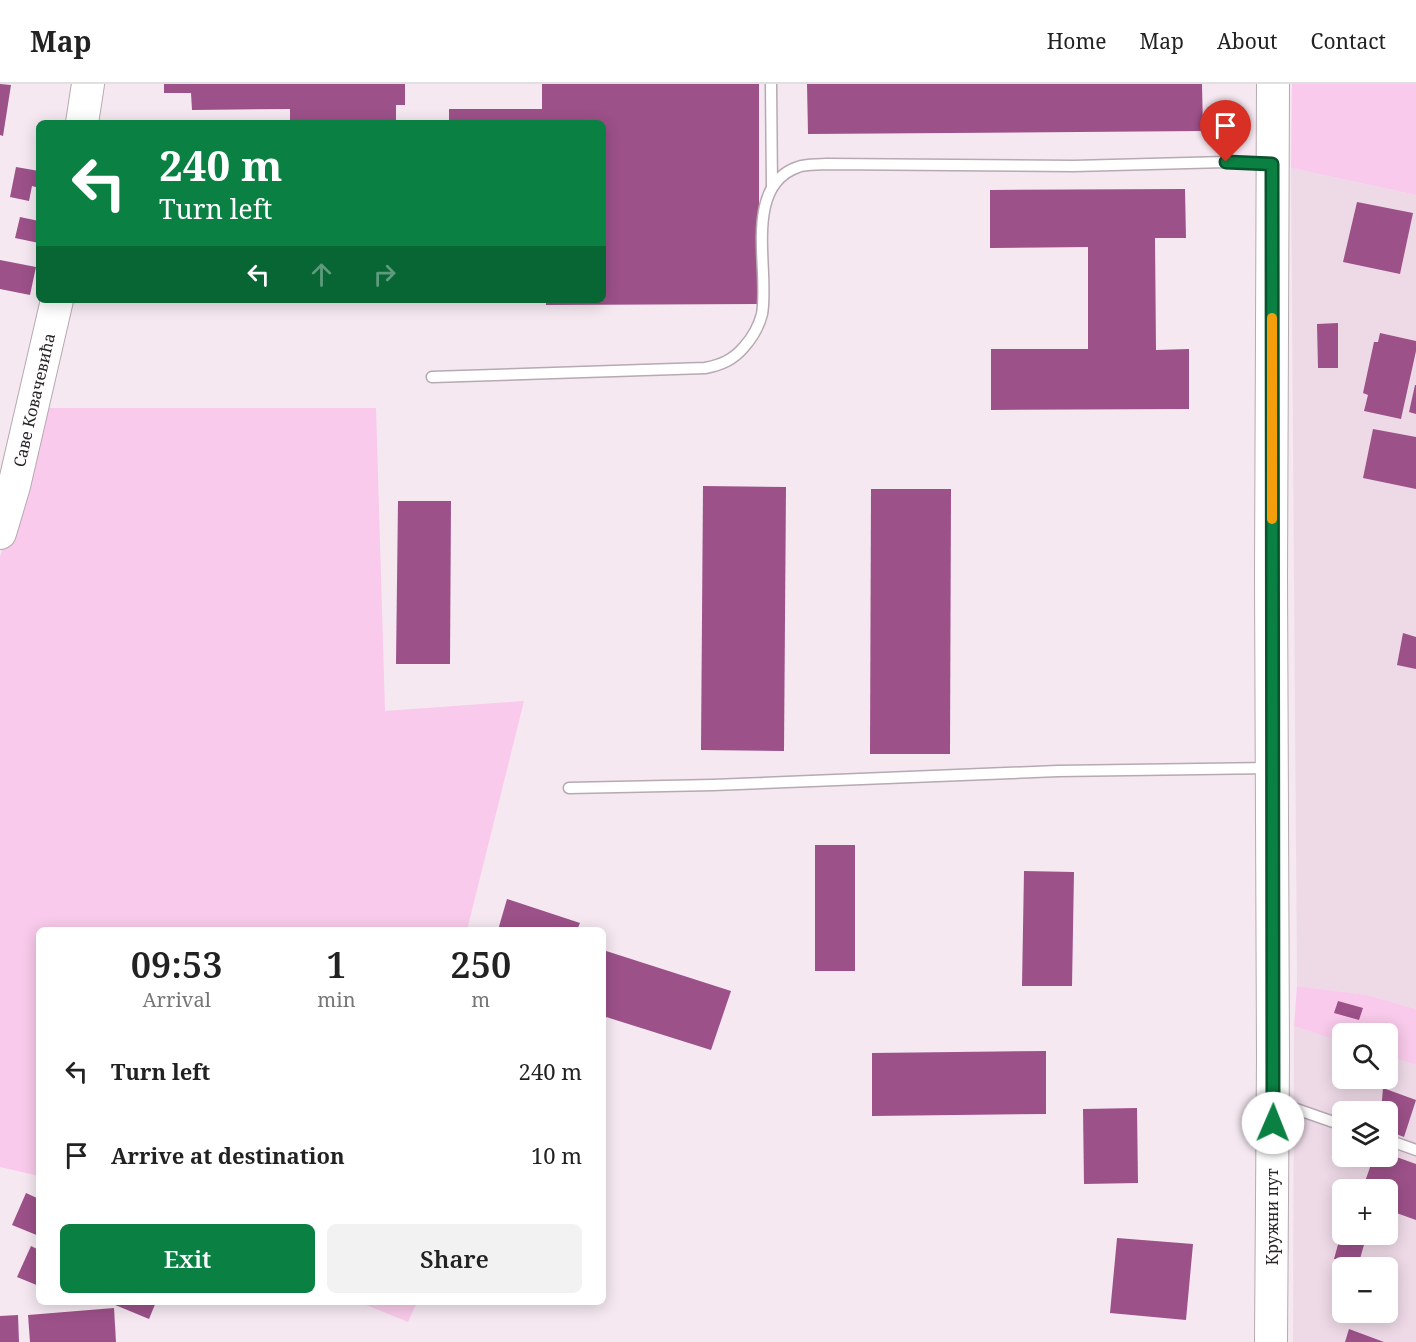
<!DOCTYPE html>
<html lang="en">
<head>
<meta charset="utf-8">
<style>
  :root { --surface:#fff; --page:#f2f2f2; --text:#222; --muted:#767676; --line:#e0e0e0; --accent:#0b8043 }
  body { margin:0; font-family:"Noto Serif",serif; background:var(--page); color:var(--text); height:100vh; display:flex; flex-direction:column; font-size:22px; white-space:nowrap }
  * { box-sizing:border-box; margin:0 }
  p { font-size:20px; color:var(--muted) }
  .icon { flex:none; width:33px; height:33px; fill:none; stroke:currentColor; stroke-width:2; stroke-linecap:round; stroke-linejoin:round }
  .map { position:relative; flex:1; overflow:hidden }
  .side { position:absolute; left:36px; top:843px; width:570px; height:378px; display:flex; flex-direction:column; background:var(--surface); border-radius:9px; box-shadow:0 3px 15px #0003 }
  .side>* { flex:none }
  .hud { position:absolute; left:36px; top:36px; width:570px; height:183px; border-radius:9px; box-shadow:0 3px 15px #0003; background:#0b8043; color:#fff; overflow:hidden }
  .fabs { position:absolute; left:1332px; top:939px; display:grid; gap:12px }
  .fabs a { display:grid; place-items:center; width:66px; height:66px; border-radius:9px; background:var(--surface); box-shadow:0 3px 15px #0003; font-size:30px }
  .pin { position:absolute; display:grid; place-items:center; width:51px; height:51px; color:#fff; margin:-62px -26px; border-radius:50% 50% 50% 0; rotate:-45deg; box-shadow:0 0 6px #0007 }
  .pin .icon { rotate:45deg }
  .me { position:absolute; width:66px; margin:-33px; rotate:1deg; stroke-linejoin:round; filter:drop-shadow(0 0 4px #0008) }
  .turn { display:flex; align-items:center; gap:21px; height:126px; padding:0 24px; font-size:27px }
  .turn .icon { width:78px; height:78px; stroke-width:2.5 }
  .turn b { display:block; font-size:42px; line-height:51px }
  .lanes { display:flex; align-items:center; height:57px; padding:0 24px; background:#0003; justify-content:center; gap:30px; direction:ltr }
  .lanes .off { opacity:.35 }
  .eta { display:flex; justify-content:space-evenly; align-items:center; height:102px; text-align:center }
  .eta b { font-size:36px; font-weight:600; line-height:42px }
  .primary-button { display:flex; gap:12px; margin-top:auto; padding:12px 24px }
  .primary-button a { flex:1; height:69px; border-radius:9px; background:var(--accent); color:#fff; font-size:24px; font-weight:600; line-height:69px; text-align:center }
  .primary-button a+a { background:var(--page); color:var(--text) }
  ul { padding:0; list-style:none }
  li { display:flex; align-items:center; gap:18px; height:84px; padding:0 24px }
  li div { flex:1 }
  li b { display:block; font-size:22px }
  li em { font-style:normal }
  header { display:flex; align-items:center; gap:36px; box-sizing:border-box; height:84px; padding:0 30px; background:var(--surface); border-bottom:2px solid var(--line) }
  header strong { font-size:28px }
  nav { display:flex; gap:33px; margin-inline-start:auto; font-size:21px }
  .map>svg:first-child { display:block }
  .built { fill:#eedae7; fill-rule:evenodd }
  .green { fill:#f9caeb }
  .building { fill:#9c5189 }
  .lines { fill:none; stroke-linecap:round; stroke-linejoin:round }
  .lane-casing { stroke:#b6a9b1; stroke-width:13 }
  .secondary-casing { stroke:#b6a9b1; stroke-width:34 }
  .lane { stroke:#fff; stroke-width:10 }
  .secondary { stroke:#fff; stroke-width:32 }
  .route-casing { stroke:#07532c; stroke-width:15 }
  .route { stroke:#0b8043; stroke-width:10 }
  .slow { stroke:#f59e0b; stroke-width:10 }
  .labels { text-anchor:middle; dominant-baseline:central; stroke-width:6; stroke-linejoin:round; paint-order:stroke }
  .street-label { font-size:16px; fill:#292428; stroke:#fff }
</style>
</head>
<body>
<header>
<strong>Map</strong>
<nav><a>Home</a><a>Map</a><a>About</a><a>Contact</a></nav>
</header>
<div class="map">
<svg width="1416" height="1258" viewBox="0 0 1416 1258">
  <rect width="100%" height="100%" fill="#f5e8f1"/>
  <g class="built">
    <polygon points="1291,84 1416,111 1416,925 1367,911 1297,902"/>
    <path d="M1294,942l48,16v36h46v-22l28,9v277h-123zM1342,1028h46v44h-46zM1342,1106h46v44h-46zM1342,1184h46v44h-46z"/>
  </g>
  <g class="green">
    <polygon points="1292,0 1416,0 1416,111 1291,84"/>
    <polygon points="42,324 376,324 385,627 524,617 467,846 39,846 39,1092 0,1083 0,473"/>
    <polygon points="1297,902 1367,911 1416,925 1416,981 1388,972 1388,950 1342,950 1342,958 1294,942"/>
    <polygon points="359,1218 417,1218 408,1238"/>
  </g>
  <g class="building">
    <polygon points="0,0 11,1 3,52 0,51"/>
    <polygon points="164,0 405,0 405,21 396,21 396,39 290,39 290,25 192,26 191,9 164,9"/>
    <polygon points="542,0 759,0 759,220 546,221 546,216 603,216 603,39 449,39 449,25 542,25"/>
    <polygon points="807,0 1202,0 1203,47 808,50"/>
    <polygon points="16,83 39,87 39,104 32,102 29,117 10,113"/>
    <polygon points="1185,105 1186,154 1155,154 1156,266 1189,265 1189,325 991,326 991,265 1088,265 1088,163 990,164 990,106"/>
    <polygon points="1357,118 1413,129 1400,190 1343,178"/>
    <polygon points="20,133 39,137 39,159 15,154"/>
    <polygon points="0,176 36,183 30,211 0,205"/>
    <polygon points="1338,239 1338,284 1318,284 1317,240"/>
    <polygon points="1380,249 1416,257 1416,267 1401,335 1364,327 1368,311 1363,309 1374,258 1378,258"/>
    <polygon points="1415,301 1416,301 1416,330 1409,328"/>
    <polygon points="1373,345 1416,353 1416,405 1363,394"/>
    <polygon points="703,402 786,403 784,667 701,666"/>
    <polygon points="871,405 951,405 950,670 870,670"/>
    <polygon points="398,417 451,417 450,580 396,580"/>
    <polygon points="1403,549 1416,553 1416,585 1397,581"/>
    <rect x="815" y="761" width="40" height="126"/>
    <polygon points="1024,787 1074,788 1072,902 1022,902"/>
    <polygon points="507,815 580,839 577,846 498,846"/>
    <polygon points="603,866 731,907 711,966 603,932"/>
    <polygon points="1338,917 1363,924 1359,936 1334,929"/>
    <polygon points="1046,967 1046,1030 872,1032 872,969"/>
    <polygon points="1383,1004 1416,1016 1404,1053 1388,1047 1388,1028 1381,1028"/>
    <polygon points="1137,1024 1138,1099 1084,1100 1083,1025"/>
    <polygon points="1388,1070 1416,1080 1416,1136 1388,1126 1388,1106 1362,1106 1374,1072 1388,1072"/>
    <polygon points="26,1109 39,1115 39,1152 12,1141"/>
    <polygon points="1342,1146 1342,1150 1367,1150 1358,1182 1334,1175"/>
    <polygon points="1117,1154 1193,1160 1186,1236 1110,1229"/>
    <polygon points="31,1162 39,1166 39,1202 17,1193"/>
    <polygon points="108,1218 156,1218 149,1235"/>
    <polygon points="114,1224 116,1258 30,1258 28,1231"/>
    <polygon points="18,1231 19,1258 0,1258 0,1232"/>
    <polygon points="1349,1245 1384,1258 1345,1258"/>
  </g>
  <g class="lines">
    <g class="lane-casing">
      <g id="lane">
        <polyline points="771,0 772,103"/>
        <path d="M432,293l273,-9c16,-3 28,-8 39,-21 8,-9 15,-21 18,-33 8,-43 -20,-128 36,-147 8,-3 19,-2 28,-3l248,2 152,-4 46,2"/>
        <polyline points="569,704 713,701 1058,687 1270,684"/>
        <polyline points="1276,1018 1342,1041"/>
        <polyline points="1388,1056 1416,1066"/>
      </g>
    </g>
    <g class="secondary-casing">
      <g id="secondary">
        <polyline points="82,39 88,0"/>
        <polyline points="0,449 14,402 57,216"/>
        <polyline points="1271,1258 1273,974 1271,492 1273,0"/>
      </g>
    </g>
    <use href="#lane" class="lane"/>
    <use href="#secondary" class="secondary"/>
  </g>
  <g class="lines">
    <g class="route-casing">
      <polyline id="route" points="1226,78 1272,80 1273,1039"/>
    </g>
    <use href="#route" class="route"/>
    <polyline class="slow" points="1272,435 1272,234"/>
  </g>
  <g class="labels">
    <g class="street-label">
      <text transform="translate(34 316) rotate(-77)">Саве Ковачевића</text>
      <text transform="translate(1272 1133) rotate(-90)">Кружни пут</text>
    </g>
  </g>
</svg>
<div class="fabs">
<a><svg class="icon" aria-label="search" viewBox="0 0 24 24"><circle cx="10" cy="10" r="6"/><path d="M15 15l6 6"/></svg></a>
<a><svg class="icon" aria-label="layers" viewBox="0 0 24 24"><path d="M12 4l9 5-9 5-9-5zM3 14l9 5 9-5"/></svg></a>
<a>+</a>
<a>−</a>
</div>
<div class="pin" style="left:1226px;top:78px;background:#d93025"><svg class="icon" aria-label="arrive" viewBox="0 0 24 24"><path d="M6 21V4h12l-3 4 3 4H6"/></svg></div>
<svg class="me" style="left:1273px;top:1039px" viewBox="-20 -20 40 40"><circle r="19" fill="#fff"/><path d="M0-13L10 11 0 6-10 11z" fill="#0b8043"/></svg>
<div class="hud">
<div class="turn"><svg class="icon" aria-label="left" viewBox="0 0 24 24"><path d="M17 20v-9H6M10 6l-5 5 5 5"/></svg><div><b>240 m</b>Turn left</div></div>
<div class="lanes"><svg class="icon" aria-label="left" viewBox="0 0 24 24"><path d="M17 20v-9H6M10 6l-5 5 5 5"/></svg><svg class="icon off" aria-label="ahead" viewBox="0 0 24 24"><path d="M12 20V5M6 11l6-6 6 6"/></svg><svg class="icon off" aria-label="right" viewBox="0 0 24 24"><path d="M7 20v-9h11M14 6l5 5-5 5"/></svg></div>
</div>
<section class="side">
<div class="eta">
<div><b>09:53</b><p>Arrival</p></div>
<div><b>1</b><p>min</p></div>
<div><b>250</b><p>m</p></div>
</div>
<ul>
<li><svg class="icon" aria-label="left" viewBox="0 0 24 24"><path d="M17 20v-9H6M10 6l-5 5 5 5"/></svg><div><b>Turn left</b></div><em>240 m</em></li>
<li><svg class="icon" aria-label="arrive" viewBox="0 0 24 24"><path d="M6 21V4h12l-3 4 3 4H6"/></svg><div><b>Arrive at destination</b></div><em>10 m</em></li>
</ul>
<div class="primary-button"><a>Exit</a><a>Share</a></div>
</section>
</div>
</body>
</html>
